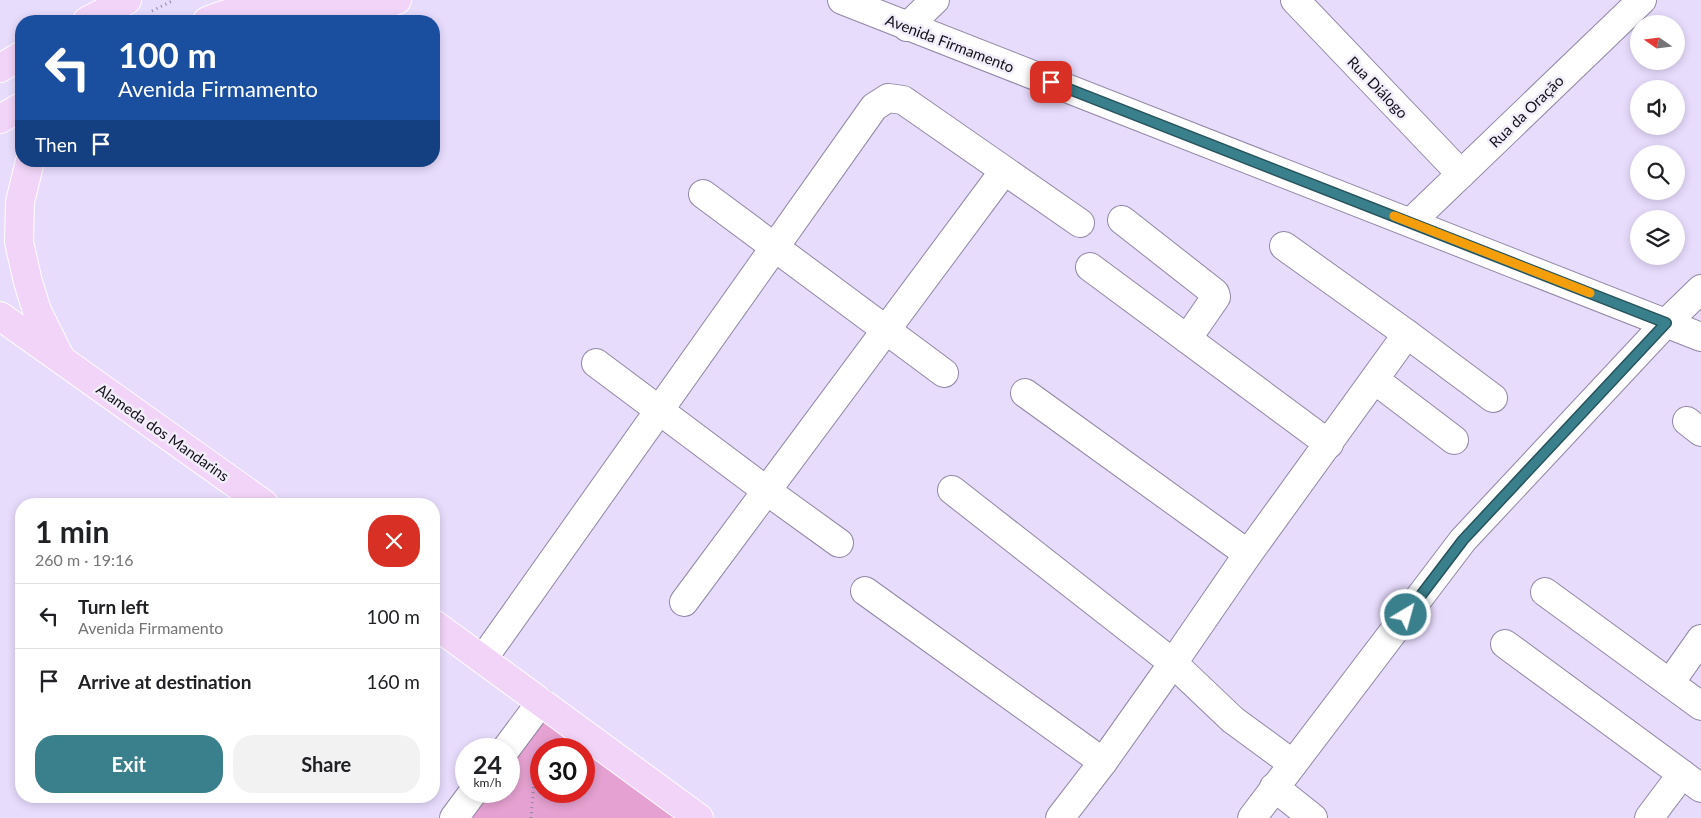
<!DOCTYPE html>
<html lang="en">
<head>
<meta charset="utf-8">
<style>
  :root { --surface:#fff; --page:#f2f2f2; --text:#202124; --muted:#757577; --line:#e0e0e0; --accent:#3a7f8c }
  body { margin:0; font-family:Lato,sans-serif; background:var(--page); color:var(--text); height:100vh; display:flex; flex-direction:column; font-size:19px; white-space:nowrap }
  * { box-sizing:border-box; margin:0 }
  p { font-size:16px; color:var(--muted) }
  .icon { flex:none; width:28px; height:28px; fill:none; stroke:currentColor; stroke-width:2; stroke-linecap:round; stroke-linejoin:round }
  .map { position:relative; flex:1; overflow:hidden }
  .panel { position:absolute; left:15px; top:498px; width:425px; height:305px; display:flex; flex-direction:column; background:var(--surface); border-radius:20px; box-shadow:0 2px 8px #0003 }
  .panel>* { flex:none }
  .top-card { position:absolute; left:15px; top:15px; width:425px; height:152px; border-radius:20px; box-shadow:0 2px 8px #0003; background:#1a4fa0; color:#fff; overflow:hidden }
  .needle { width:32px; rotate:284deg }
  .tools { position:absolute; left:1630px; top:15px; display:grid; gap:10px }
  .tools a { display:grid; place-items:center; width:55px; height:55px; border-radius:50%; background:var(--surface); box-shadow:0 2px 8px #0003; font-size:25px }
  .speed { position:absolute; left:455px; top:738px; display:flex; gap:10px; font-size:25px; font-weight:700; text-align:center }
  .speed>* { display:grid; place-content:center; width:65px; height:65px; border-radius:50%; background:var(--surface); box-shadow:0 2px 8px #0003; line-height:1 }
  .speed small { font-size:12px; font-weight:400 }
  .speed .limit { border:8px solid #d22; background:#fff; color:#111 }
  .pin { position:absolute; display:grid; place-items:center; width:42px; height:42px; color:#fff; margin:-21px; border-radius:10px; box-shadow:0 2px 8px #0006 }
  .me { position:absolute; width:55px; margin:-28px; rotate:37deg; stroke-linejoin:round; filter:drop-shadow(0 0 4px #0008) }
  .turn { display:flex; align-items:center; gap:18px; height:105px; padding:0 20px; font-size:22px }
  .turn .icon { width:65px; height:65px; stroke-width:2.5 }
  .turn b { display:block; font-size:35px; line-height:42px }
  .then { display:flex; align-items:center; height:48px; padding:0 20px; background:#0003; gap:10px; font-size:19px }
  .round { display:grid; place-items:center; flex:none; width:52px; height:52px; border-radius:20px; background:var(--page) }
  .headline { display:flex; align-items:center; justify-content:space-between; height:85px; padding:0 20px }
  h1 { font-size:30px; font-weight:700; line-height:38px }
  .button { display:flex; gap:10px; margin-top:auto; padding:10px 20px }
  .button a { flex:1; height:58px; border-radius:20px; background:var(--accent); color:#fff; font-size:20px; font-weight:700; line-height:58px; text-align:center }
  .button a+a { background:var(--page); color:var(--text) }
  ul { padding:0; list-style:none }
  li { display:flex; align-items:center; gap:15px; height:65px; padding:0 20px; border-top:1px solid var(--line) }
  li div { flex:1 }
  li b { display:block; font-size:19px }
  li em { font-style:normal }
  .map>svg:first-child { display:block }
  .green { fill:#e5a1d1; fill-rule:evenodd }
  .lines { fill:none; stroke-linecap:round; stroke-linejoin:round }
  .minor-casing { stroke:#9186a4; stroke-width:30 }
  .major-casing { stroke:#fff; stroke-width:30 }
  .path { stroke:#90879f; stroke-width:3; stroke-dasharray:1 4; stroke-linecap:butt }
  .minor { stroke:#fff; stroke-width:28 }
  .major { stroke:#f2d4f8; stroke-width:28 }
  .route-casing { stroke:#26535b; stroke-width:12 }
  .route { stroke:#3a7f8c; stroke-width:9 }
  .slow { stroke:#f59e0b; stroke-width:9 }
  .labels { text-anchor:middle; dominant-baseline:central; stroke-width:5; stroke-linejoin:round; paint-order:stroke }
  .street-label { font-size:15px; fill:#130f1a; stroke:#f2edfa }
</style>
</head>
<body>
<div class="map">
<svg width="1701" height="818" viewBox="0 0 1701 818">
  <rect width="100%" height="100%" fill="#e8dcfd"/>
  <path class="green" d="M541,702l158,116h-245l20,-27h35v-42zM541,749h43v42h-43z"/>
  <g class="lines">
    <g class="minor-casing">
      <g id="minor">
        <polyline points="842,0 1701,337"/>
        <polyline points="1295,0 1461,174"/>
        <polyline points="907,27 935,0"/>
        <polyline points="703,194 944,373"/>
        <polyline points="1122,220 1215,293 1216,297 1187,339"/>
        <polyline points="1411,222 1642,0"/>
        <polyline points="1284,246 1407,334 1493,398"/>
        <polyline points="1090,267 1329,444"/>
        <polyline points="596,363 767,491 839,543"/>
        <polyline points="1375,380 1454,440"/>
        <polyline points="1025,393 1248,554"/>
        <polyline points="1687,421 1701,432"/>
        <polyline points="952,490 1173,663 1103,762 1060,818"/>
        <polyline points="865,591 1103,762"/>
        <polyline points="1545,592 1701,706"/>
        <polyline points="684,602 1004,171"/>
        <polyline points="1505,644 1701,788"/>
        <polyline points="483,659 874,107 888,98 903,100 1080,223"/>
        <polyline points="1670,683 1701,639"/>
        <polyline points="506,749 541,702"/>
        <polyline points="1293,764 1233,720 1173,663 1248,554 1407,334"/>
        <polyline points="1274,787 1313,818"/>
        <polyline points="454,818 474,791"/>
        <polyline points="1252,818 1463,540 1666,323 1701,289"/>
        <polyline points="1649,818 1682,774"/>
      </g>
    </g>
    <g class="major-casing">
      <g id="major">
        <polyline points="328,0 335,3 381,6 397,0"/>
        <polyline points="87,21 127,0"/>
        <path d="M207,21c42,-18 83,-16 128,-18"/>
        <polyline points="0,68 21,56"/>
        <polyline points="0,119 21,107"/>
        <polyline points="30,161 20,202 19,242 28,282 37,311 60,357"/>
        <polyline points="0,316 264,504"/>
        <polyline points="434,624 699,818"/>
      </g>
    </g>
    <g class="path">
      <polyline points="152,11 174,0"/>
      <polyline points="531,818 536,756"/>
    </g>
    <use href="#minor" class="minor"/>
    <use href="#major" class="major"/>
  </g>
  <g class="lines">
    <g class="route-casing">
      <polyline id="route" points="1051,82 1666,323 1463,540 1406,615"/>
    </g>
    <use href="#route" class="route"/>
    <polyline class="slow" points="1394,216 1590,293"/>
  </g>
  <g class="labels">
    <g class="street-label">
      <text transform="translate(950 43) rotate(21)">Avenida Firmamento</text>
      <text transform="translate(1378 87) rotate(46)">Rua Diálogo</text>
      <text transform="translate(1526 111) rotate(-44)">Rua da Oração</text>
      <text transform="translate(163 432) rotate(35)">Alameda dos Mandarins</text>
    </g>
  </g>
</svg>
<div class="tools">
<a><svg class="needle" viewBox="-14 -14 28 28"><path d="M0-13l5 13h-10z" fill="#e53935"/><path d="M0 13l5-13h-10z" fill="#757577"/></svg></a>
<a><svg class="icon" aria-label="sound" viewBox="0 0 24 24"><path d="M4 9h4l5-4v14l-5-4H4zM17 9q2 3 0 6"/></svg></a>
<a><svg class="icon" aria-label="search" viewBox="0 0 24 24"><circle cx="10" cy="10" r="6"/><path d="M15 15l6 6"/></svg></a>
<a><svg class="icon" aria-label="layers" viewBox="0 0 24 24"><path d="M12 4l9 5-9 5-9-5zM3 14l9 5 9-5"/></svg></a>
</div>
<div class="speed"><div>24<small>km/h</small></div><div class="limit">30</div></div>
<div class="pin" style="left:1051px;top:82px;background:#d93025"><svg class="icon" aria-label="arrive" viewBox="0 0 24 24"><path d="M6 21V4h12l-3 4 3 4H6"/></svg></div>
<svg class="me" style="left:1406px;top:615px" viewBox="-20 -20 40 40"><circle r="17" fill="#3a7f8c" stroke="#fff" stroke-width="3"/><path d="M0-11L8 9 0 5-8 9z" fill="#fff"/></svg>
<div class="top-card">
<div class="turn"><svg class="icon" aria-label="left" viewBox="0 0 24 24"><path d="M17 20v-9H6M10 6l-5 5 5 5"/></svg><div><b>100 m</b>Avenida Firmamento</div></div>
<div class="then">Then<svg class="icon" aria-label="arrive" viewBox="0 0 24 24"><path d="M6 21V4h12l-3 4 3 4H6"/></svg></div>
</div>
<section class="panel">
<div class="headline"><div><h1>1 min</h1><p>260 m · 19:16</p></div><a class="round" style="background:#d93025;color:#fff"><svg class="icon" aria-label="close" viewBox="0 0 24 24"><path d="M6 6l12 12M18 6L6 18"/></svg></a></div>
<ul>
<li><svg class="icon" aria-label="left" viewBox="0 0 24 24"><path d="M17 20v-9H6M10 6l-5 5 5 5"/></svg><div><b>Turn left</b><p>Avenida Firmamento</p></div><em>100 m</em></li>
<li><svg class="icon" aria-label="arrive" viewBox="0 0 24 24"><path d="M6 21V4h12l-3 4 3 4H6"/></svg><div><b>Arrive at destination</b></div><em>160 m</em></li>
</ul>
<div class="button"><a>Exit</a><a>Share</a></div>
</section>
</div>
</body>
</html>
